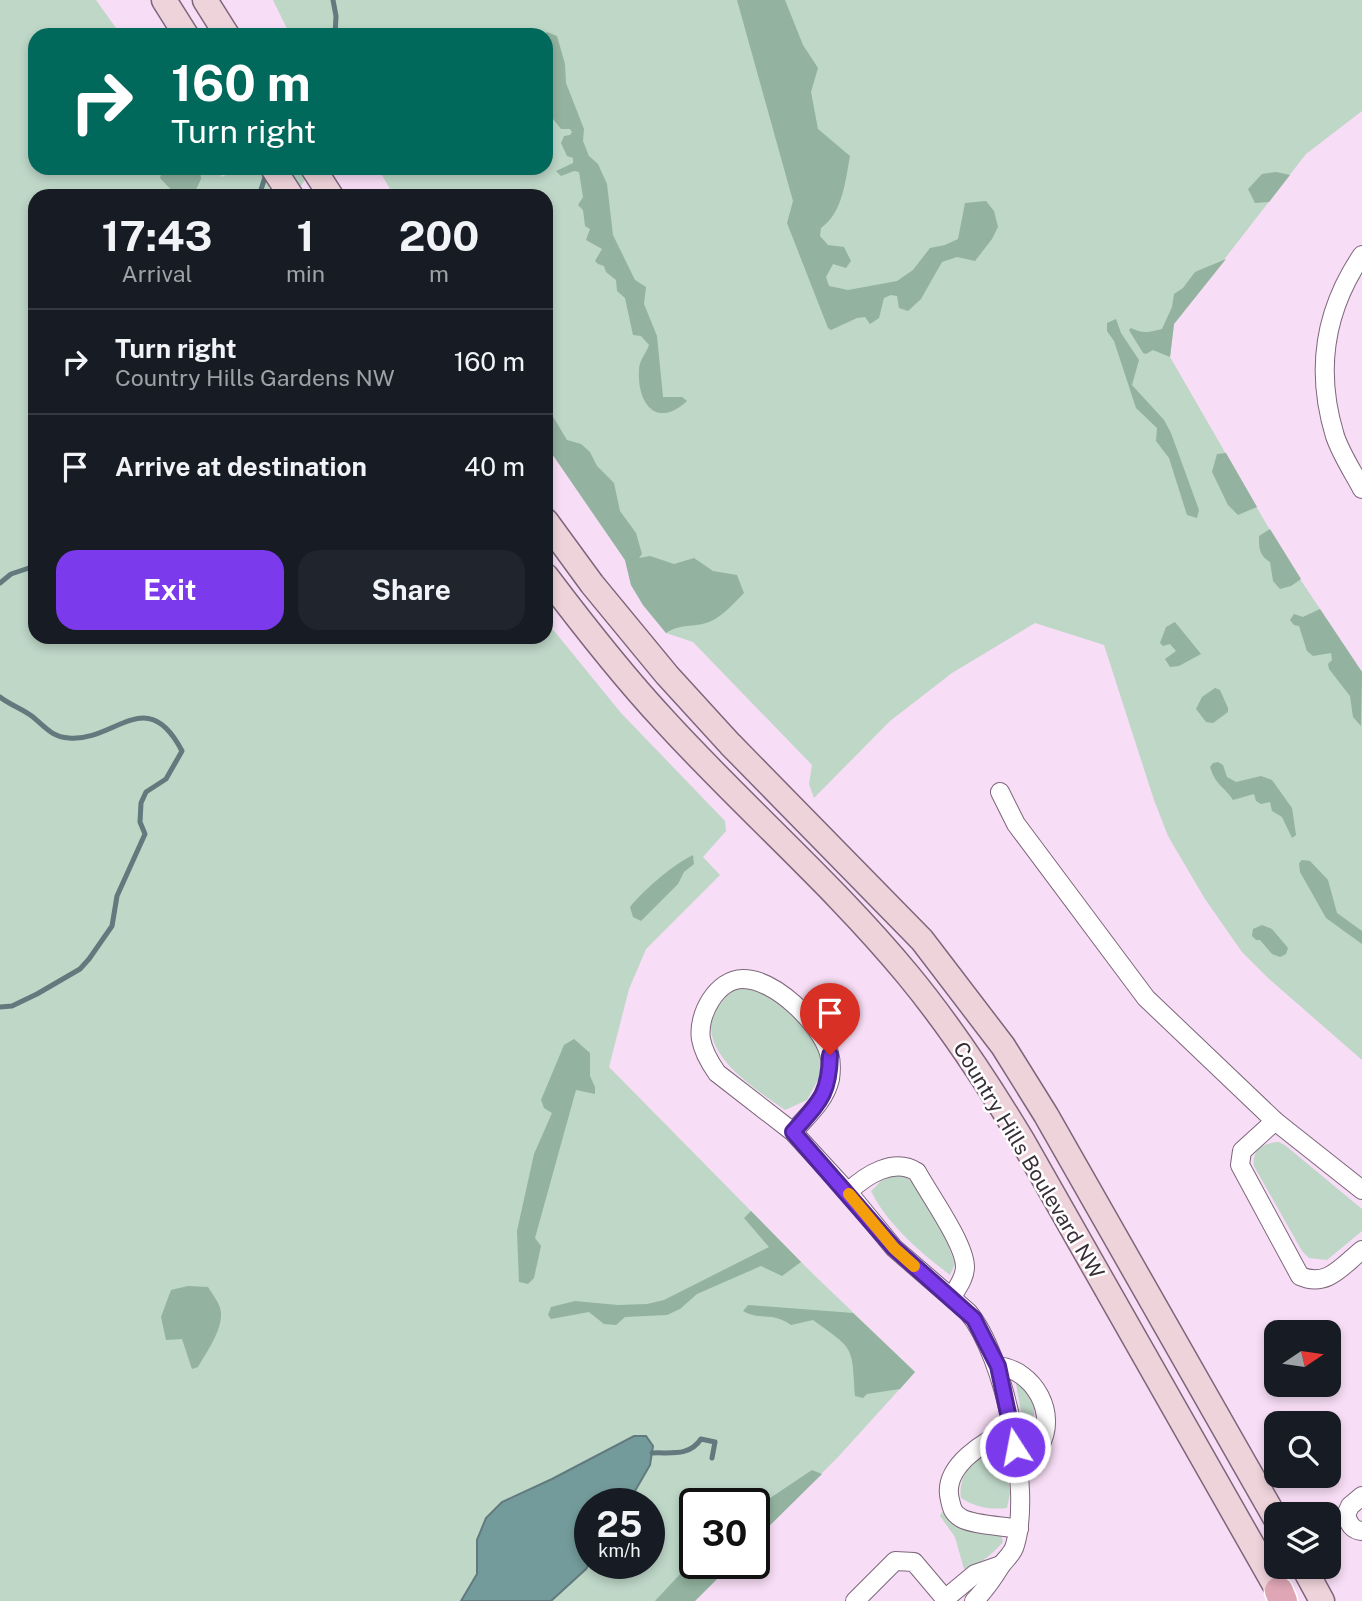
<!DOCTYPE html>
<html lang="en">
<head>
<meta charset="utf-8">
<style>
  :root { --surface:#171b24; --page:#20242c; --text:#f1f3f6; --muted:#9ea1a6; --line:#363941; --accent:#7c3aed }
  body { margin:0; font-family:"Public Sans",sans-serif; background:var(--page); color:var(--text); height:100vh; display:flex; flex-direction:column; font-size:26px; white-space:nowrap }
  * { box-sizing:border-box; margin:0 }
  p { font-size:23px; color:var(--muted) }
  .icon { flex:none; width:38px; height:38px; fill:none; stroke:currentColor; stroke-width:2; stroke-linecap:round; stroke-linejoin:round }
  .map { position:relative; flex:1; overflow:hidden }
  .drawer { position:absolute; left:28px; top:189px; width:525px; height:455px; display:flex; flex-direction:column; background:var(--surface); border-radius:21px; box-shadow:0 4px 10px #0003 }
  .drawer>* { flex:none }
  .guide { position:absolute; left:28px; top:28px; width:525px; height:147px; border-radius:21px; box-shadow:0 4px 10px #0003; background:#00695c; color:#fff; overflow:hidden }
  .needle { width:46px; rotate:77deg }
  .fabs { position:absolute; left:1264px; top:1320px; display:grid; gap:14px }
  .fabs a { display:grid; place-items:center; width:77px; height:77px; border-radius:14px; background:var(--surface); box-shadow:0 4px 10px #0003; font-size:35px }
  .speed { position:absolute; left:574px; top:1488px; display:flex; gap:14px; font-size:35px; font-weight:700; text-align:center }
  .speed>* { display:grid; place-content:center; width:91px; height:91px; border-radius:50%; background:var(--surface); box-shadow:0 4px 10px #0003; line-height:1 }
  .speed small { font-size:18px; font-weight:400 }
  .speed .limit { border:4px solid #111; border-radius:10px; background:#fff; color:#111 }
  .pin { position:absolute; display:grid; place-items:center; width:60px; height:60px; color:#fff; margin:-72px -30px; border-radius:50% 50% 50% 0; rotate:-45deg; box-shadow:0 0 7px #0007 }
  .pin .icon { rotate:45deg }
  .me { position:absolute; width:77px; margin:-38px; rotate:349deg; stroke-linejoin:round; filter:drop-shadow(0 0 5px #0008) }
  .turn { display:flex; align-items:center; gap:24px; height:147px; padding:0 28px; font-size:32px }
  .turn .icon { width:91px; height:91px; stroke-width:2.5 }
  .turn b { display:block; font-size:49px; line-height:60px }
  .eta { display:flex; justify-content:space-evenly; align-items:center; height:119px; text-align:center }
  .eta b { font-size:42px; font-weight:700; line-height:49px }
  .cta { display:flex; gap:14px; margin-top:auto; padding:14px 28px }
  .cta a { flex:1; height:80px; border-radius:21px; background:var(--accent); color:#fff; font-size:28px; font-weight:700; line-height:80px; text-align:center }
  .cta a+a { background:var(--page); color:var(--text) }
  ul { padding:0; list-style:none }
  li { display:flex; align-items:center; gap:21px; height:105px; padding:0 28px; border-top:2px solid var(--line) }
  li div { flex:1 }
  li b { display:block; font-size:26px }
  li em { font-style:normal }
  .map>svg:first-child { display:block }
  .green { fill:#bed7c7; fill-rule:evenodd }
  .forest { fill:#93b29f }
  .water { fill:#749b9b; stroke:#627a7d; stroke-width:2 }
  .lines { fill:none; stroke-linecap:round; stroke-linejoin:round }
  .stream { stroke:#627a7d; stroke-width:5 }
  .street-casing { stroke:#7d667b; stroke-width:20 }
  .secondary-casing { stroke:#7d667b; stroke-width:27 }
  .primary-casing { stroke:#fff; stroke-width:31 }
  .street { stroke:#fff; stroke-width:18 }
  .secondary { stroke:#efd3db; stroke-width:24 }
  .primary { stroke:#dfa7b6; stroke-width:28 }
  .route-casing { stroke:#51269a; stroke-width:18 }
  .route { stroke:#7c3aed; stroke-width:12 }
  .slow { stroke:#f59e0b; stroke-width:12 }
  .labels { text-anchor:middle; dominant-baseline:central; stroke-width:5; stroke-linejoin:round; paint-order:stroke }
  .street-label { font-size:21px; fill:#382e38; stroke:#fff }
</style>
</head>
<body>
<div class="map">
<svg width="1362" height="1601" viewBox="0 0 1362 1601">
  <rect width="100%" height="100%" fill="#f7ddf5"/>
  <g class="green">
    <path d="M0,0h96l25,35h-86v133h180l7,9 19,-9h71l-17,28h-260v441h511v-16l75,92 104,108 1,10 -23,26 17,18 -74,74 -17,40 -20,78 201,204 105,101 -76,84 -85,85v-38h-59v60h38l-38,38h-695zM590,1503h59v60h-59z"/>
    <polygon points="273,0 1362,0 1362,111 1306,154 1174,324 1170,357 1286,558 1362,672 1362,1060 1268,978 1242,952 1205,899 1168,836 1154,800 1104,645 1035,623 952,673 890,721 814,798 809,784 812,765 693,642 666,633 643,605 631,585 625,560 546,445 546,196 394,196 378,168 546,168 546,35 290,35"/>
    <path d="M737,986l21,2 48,38 15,20 -1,30 -13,24 -22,10c-25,-18 -74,-48 -74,-83 0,-16 15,-30 26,-41z"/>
    <path d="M1279,1142l7,4 76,63v22l-35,29 -18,-2 -7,-7 -48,-85c-3,-16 11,-24 25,-24z"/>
    <path d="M894,1175c4,1 8,1 11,2 19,9 44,67 50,87l-5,11c-29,-22 -63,-51 -79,-84l10,-10z"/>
    <polygon points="1022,1383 1034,1407 1034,1429 1026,1438 1016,1384"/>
    <path d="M996,1445l7,2 7,46 -3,15c-17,2 -32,-1 -46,-10 -4,-23 15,-43 35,-53z"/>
    <path d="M942,1512l18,14 41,8 2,8c-12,13 -22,22 -39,27l-9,-32 -15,-21z"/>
  </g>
  <g class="forest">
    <path d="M737,0h48l18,45 15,23 -7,24 7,37 32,27c-5,26 -7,56 -29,72l-1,8 8,9 16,2 7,14 -5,7 -13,-4 -7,13 3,9 19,4 49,-9 16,-11 17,-22 15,-3 13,-6 7,-36 21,-2 8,10 4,16 -6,12 -17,22 -18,-4 -15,5 -21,37 -13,12 -9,-3 -2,-12 -6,-1 -7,3 -5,20 -9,6 -5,-7 -8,1 -26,12 -3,-2 -41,-105 6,-22z"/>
    <path d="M547,32l10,4 8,28 1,19 18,46 -1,12 6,15 9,8 9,20 6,51 22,45 11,7 -2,17 13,32 6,61h19l5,4c-30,28 -50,3 -48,-31 0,-10 7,-16 10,-25l-8,-9 -8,-1 -8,-37 -8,-7 -1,-11 -10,-8 -2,-6 -6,-2 -3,-3 7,-12 -16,-9 4,-11 -5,-3 -2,-16 -5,-5 5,-8 -4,-25 -5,-1 -13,5 -5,-5 17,-8v-5l-6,-2 -6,-13 3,-7 6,-1 2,-3 -2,-3h-9l-15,-19 6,-44 -6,-19v-12h-4z"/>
    <polygon points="163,168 200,168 201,179 193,196 177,196 160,178"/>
    <polygon points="1276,172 1290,175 1269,202 1255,203 1248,189 1262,174"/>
    <path d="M1226,259l-52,65 -4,33 -17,-7 -7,4 -3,-1 -14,-23 2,-2c11,6 20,4 31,1l10,-22 2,-13 9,-6 12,-16z"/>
    <polygon points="1116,319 1121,333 1139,360 1132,385 1164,420 1171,433 1199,510 1197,518 1187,515 1169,458 1156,441 1157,428 1136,408 1114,341 1107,331 1107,323"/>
    <path d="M546,405l21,35 14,4 9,8 7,14 17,17 6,28 16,22 6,21 -3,4 11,-2 24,8 20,-6 19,13 24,4 7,18c-9,9 -23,25 -35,29 -16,6 -28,1 -43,11l-23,-28 -12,-20 -6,-25 -79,-115z"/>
    <polygon points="1226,453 1257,507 1238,515 1228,505 1212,472 1217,454"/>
    <path d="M1270,529l31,50 -10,7 -11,3 -7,-8 -3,-19c-11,-7 -11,-14 -11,-26z"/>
    <polygon points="1320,609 1362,672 1361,726 1353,717 1350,696 1329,669 1328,664 1332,660 1331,653 1313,656 1307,651 1299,626 1294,625 1290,620 1294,614 1303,617"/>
    <polygon points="1175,622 1201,654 1179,666 1170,667 1165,659 1176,651 1170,644 1163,646 1160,643 1166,627"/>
    <polygon points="1215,688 1220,690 1228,708 1228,712 1213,723 1206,722 1196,709 1202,697"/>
    <path d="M1218,762l5,3 4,12 9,5 25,-6 11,4 20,28 4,27 -4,3 -10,-21 -10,-6 -2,-9 -9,2 -5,-3 -2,-7 -21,6c-10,-15 -17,-14 -23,-33l3,-4z"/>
    <path d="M693,855l1,9 -10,8 -6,12 -37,37 -8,-4 -3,-10c15,-18 41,-41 63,-52z"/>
    <polygon points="1302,860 1310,861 1328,880 1337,913 1362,931 1362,944 1326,918 1300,872 1299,863"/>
    <polygon points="1262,925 1272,929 1288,948 1286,954 1280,957 1272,954 1260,940 1256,940 1252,936 1253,929"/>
    <polygon points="574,1039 590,1053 590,1076 595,1087 595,1094 576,1090 535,1238 541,1246 534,1278 528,1284 519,1282 517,1231 534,1154 552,1113 544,1108 541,1100 564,1045"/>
    <polygon points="751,1211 801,1262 782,1276 761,1266 697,1294 680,1309 667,1315 625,1317 616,1325 604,1324 589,1312 551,1319 548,1315 551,1307 575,1301 618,1305 647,1304 664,1300 769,1247 744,1218"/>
    <path d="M188,1286l20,1c5,8 13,18 13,26 1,18 -15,40 -23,54l-6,2 -10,-30 -16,1 -5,-23 10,-27z"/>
    <path d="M748,1305l105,8 62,59 -15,17 -33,5 -4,4 -8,-2c-3,-52 -1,-46 -42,-76l-22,5c-20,-14 -31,-4 -48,-14z"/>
    <polygon points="812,1470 822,1474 754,1541 754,1509"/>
    <polygon points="695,1558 695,1563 733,1563 695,1601 655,1601"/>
  </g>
  <polygon class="water" points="634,1436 646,1436 653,1446 650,1465 628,1503 590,1503 590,1563 586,1569 551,1601 461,1601 477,1574 477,1540 486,1518 502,1502 552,1479"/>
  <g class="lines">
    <g class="stream">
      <polyline points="333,0 336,16 335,35"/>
      <polyline points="259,196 266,174"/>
      <polyline points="0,583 11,574 35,566"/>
      <path d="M0,697c10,8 23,12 33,20 12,10 19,20 36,21 46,4 78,-55 113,13l-16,28 -20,13 -5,11 -1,19 5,12 -28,62 -5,30 -23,33 -9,10 -43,25 -25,12 -12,1"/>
      <path d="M652,1453c18,-1 37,4 49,-14l14,3 -3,16"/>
    </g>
    <g class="street-casing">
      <g id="street">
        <path d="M1362,255c-38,56 -47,116 -27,181 6,18 18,36 27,53"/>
        <polyline points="1000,792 1016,824 1146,998 1275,1121 1362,1190"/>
        <path d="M1275,1121l-33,30 -2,14 60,111c27,12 42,-10 62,-26"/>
        <path d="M793,1132c14,-16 32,-31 37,-53 1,-7 1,-19 -1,-26 -9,-30 -54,-74 -86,-74 -26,0 -46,36 -42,60 2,12 9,24 16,34l76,59 55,60 46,56 74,64c37,44 64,178 47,233 -2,9 -10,14 -15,22 -8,13 -15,23 -26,34"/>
        <path d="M848,1192c18,-17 46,-35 69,-20 12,22 48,72 48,95 0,11 -8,21 -13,30"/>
        <path d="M998,1366c36,4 61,48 41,81 -5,8 -14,14 -21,19"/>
        <path d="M1012,1429c-26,11 -71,37 -62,71 2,9 3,13 11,18 12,7 43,8 58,11"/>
        <path d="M1362,1496l-12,10 -4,9c3,9 6,15 16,16"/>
        <polyline points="945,1599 975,1574 1001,1565"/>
        <polyline points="855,1601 895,1561 914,1562 947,1601"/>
      </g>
    </g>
    <g class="secondary-casing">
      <g id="secondary">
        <polyline points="164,0 186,35"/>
        <polyline points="205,0 227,35"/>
        <polyline points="273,168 291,196"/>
        <polyline points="313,168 331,196"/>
        <polyline points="546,521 592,584 667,675 730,744 922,940 1003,1046 1046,1115 1276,1519"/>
        <path d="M546,576c37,49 75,98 117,143 79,87 170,165 245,256 43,52 79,107 114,165l262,461"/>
        <polyline points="1303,1566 1322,1601"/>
      </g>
    </g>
    <g class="primary-casing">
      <polyline id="primary" points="1279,1591 1283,1601"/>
    </g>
    <use href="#street" class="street"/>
    <use href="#secondary" class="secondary"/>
    <use href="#primary" class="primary"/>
  </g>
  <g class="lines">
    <g class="route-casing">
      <path id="route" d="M830,1055c-1,41 -11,47 -37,77l101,116 80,71 24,47 17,81"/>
    </g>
    <use href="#route" class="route"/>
    <polyline class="slow" points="849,1194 894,1248 914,1266"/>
  </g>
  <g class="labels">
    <g class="street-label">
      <text transform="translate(1029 1160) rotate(59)">Country Hills Boulevard NW</text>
    </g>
  </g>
</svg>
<div class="fabs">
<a><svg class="needle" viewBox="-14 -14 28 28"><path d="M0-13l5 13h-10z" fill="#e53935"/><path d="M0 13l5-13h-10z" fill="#9ea1a6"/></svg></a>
<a><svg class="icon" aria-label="search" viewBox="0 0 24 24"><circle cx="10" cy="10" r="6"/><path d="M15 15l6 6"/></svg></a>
<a><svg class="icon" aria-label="layers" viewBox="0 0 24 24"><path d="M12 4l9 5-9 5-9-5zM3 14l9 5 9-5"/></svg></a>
</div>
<div class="speed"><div>25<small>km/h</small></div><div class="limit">30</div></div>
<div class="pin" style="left:830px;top:1055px;background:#d93025"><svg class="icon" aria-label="arrive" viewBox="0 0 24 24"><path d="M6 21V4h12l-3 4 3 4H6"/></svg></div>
<svg class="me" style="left:1015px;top:1447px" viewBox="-20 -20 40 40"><circle r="17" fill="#7c3aed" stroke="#fff" stroke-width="3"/><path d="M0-11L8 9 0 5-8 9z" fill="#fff"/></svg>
<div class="guide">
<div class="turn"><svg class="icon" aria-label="right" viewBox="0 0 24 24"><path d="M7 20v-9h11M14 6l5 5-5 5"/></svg><div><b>160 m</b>Turn right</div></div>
</div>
<section class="drawer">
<div class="eta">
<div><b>17:43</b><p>Arrival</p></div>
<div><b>1</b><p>min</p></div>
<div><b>200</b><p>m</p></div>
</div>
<ul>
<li><svg class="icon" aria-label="right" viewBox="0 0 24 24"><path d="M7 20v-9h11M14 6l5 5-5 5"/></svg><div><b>Turn right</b><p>Country Hills Gardens NW</p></div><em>160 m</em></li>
<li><svg class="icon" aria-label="arrive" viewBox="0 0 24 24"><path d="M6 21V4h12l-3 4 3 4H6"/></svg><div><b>Arrive at destination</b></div><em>40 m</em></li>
</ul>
<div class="cta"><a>Exit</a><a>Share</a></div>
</section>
</div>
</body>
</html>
